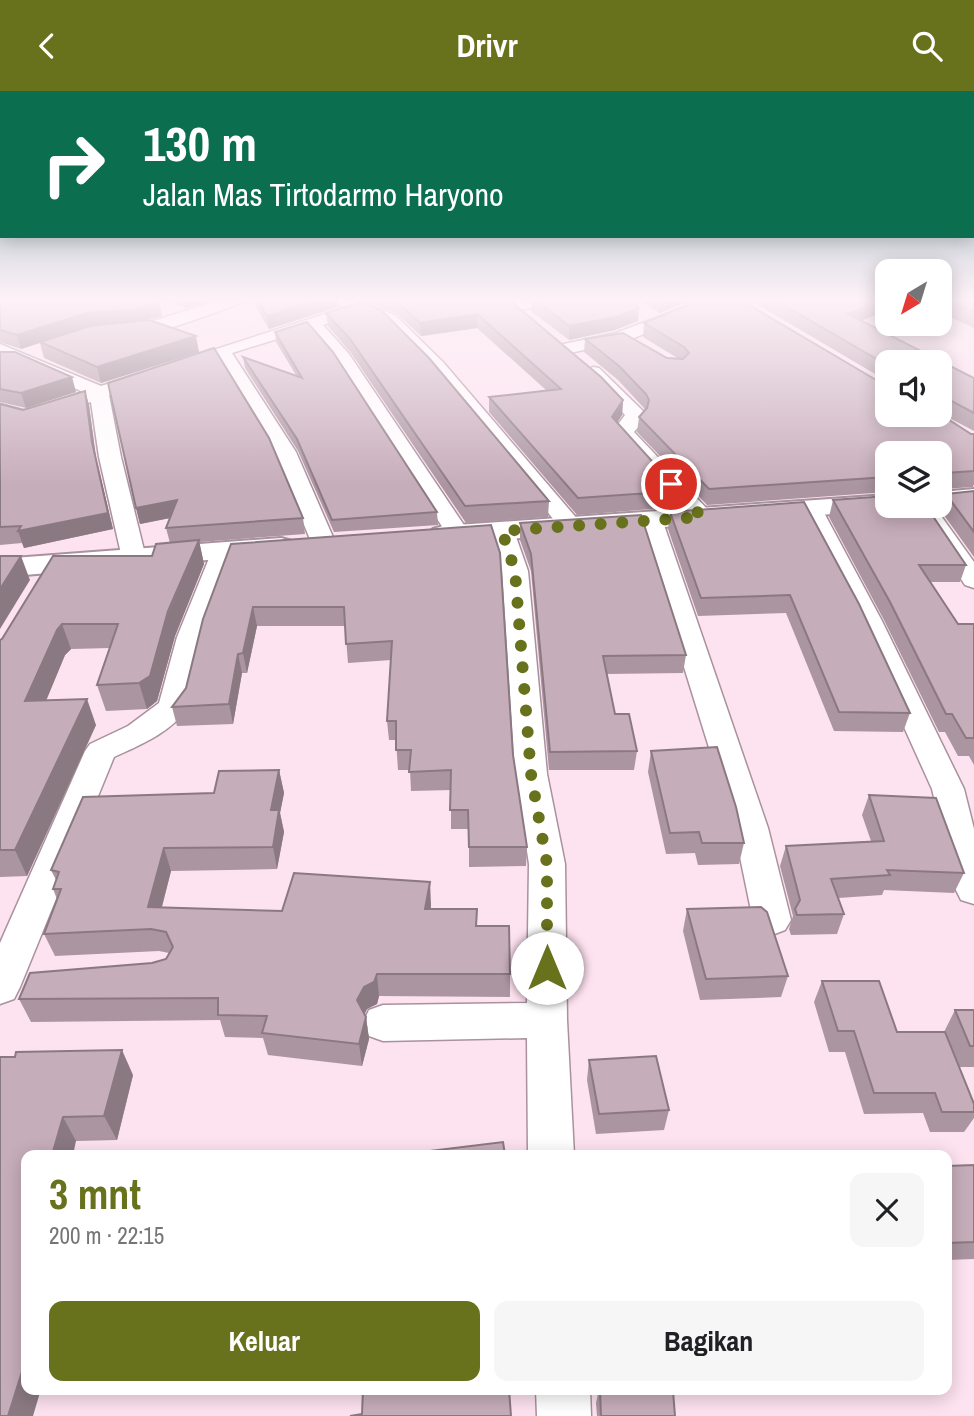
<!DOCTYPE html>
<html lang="id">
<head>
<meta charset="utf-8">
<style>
  :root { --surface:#fff; --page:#f6f6f6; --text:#202124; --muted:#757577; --accent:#68721c }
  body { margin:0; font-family:"Archivo Narrow",sans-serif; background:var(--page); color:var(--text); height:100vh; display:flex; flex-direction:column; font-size:26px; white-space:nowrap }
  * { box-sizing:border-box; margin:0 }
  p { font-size:23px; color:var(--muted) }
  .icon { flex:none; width:38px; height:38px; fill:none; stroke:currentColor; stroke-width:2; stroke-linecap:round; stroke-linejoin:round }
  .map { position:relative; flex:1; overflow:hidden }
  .details { position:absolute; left:21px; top:1059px; width:931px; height:245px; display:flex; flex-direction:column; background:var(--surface); border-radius:14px; box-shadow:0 4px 18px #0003 }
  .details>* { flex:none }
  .banner { position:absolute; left:0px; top:0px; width:975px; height:147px; box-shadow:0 4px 18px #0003; background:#0b6e4f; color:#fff; overflow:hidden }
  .needle { width:46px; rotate:218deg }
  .fabs { position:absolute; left:875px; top:168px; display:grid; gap:14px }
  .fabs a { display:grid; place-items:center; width:77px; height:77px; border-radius:14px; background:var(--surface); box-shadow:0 4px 18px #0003; font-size:35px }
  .pin { position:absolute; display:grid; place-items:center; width:60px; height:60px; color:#fff; margin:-30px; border:4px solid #fff; border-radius:50%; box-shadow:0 2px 7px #0007 }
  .me { position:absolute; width:77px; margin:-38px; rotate:0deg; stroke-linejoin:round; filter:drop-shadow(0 0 5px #0008) }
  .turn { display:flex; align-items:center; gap:24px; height:147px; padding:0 28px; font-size:32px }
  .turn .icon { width:91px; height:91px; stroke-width:2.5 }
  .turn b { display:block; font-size:49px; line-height:60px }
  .round { display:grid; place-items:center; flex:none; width:74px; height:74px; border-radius:14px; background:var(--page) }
  .summary { display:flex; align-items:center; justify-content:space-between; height:119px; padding:0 28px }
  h1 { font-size:42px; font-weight:800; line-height:52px; color:var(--accent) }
  .action { display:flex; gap:14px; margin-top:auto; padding:14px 28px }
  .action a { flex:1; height:80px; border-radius:14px; background:var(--accent); color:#fff; font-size:28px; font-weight:800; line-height:80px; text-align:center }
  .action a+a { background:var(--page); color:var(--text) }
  header { display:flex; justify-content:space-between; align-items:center; height:91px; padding:0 28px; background:var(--accent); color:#fff; font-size:32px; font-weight:800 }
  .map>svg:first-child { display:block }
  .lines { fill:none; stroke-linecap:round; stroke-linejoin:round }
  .minor-casing { stroke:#a9919d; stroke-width:3 }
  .tertiary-casing { stroke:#a9919d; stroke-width:4 }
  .minor { fill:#fff; fill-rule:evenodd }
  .tertiary { fill:#fff; fill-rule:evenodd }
  .wall { fill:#aa95a0 }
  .shaded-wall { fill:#8b7982 }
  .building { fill:#c6adba; stroke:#8b7982; stroke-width:2 }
  .route { stroke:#68721c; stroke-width:12; stroke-dasharray:0 21.6 }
</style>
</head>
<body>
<header><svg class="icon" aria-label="back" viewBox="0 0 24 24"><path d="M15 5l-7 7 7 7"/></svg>Drivr<svg class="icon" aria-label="search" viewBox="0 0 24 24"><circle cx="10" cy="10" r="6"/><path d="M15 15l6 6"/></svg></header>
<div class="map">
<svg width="974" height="1325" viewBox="0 0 974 1325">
  <rect width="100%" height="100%" fill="#fde2ef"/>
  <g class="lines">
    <g class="minor-casing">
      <g id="minor">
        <path d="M222,208h24l-2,3c-23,8 -118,47 -133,31l2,-4 28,-4z"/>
        <polygon points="327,208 353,208 395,224 443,271 579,430 583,435 579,440 563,440 431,279 383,230 363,221 323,234 349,263 470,443 466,448 450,448 336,270 309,238 232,262 296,361 336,453 333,458 324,460 315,458 312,453 274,361 218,267 109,304 121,366 146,467 143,472 134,474 125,472 122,467 99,366 91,311 27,332 0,325 0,313 26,320 83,301 0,264 0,253 101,295 347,216 329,211"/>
        <polygon points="527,208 565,208 557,213 513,220 505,215 507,212"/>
        <polygon points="705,208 739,208 737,211 702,218 627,250 565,263 556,258 559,254 616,242"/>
        <polygon points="593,276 599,277 642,319 645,323 643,331 634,341 710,421 714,426 710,431 694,431 621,352 613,340 625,324 584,281"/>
        <polygon points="810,411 818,413 822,418 882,530 964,698 974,738 974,813 961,809 956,799 932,698 856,530 798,418 802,413"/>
        <polygon points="912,415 934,415 974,471 974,497 965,494"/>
        <polygon points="651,424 659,426 663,431 768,737 791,829 785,839 772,844 759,839 753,829 734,737 639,431 643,426"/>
        <polygon points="502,433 510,435 514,440 528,480 547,683 565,773 567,929 574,1064 528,1064 527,947 383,950 369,945 363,932 369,919 383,914 527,912 529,773 515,683 502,480 490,440 494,435"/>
        <path d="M224,453l9,2 3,5 -31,86 -17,70c-16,25 -48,38 -74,50l-94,230 -6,12 -14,5v-61l85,-192 5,-7 38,-18 31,-23 18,-66 35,-86 3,-5z"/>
        <polygon points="536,1298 590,1298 591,1325 537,1325"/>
      </g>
    </g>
    <g class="tertiary-casing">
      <g id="tertiary">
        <polygon points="974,398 974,414 940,417 930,415 940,415 940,401"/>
        <polygon points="887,404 887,415 899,415 897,418 443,453 433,450 428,444 433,438 443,435"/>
        <polygon points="281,447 292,450 296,456 292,462 0,486 0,468"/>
      </g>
    </g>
    <use href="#minor" class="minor"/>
    <use href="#tertiary" class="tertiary"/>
  </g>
  <g class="wall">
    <polygon points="0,208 162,225 147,229 199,261 101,292 44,267 40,252 21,258 0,251"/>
    <polygon points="160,208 214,208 186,217"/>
    <polygon points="251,208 337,208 338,216 269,238"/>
    <polygon points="360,208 508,208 623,309 622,324 617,331 679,400 677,416 577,424 489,321 489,306 546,299 477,237 421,245 396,222"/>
    <polygon points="532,208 628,208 639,217 638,230 615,239 569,249 531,220"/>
    <polygon points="638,208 694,208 659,222"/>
    <polygon points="748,208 887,208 862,230 974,287 974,340 940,322 940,271 887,271 887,290"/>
    <polygon points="940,208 974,208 974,237 940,221"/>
    <polygon points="326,222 549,410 548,426 466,432 351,262 328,235"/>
    <polygon points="644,232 883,293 971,343 974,343 974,393 973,396 942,398 940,405 940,362 887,362 887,403 887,401 707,414 637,341 639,326 645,319 644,317 618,289 584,261 585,248 667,267 679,268 643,246"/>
    <polygon points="275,241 437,421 438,434 334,441 298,360 245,277 243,266 296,284 276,251"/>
    <polygon points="0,261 76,301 26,317 0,311"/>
    <polygon points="85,300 89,314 96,367 113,438 24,457 22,452 0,454 0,313 23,319"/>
    <polygon points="974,400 974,466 941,420 946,403"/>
    <polygon points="833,409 966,474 960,491 930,491 958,533 974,533 974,674 969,665 958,665 945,641 939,641 884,529 829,426"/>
    <polygon points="804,411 910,622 903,641 834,640 786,522 698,525 668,438 670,421"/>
    <polygon points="136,417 303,427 305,443 199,451 204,473 175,545 157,610 147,618 106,620 97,594 110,557 71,558 65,564 46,610 96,634 27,785 0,786 0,549 152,465 170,452 166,437 170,427 140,433"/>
    <polygon points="520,432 686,564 683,582 606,583 615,623 637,660 634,679 549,679 531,480 520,449"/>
    <polygon points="491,434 513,664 527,756 526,775 469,776 469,738 451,738 451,699 411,700 410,679 398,679 396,649 389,649 387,630 391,569 348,572 345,535 257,535 247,582 242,582 233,633 177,635 172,616 186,597 203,528"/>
    <polygon points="651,660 744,752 739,773 698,774 695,762 666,763 648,681"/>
    <polygon points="279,679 284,702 280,722 284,741 277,778 171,780 162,816 282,820 431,814 431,818 477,835 510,883 510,906 379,905 377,913 367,918 364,923 366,926 369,948 362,975 268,964 263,947 225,946 220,929 31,931 19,908 166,868 169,862 159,860 55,865 44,843 57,808 53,798 56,789 51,779 214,702"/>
    <polygon points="869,704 964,782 954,802 884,799 882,804 838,807 844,823 837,843 791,844 789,838 793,825 780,775 786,755 871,750 862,724"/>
    <polygon points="687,818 788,885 781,906 700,909 683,840"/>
    <polygon points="822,890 897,941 944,941 955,919 974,919 974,976 959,976 974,1013 974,1027 964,1041 930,1041 923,1022 864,1023 845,961 829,961 814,911"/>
    <polygon points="0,966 133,984 117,1049 76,1050 26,1064"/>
    <polygon points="589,969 669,1019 664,1039 596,1043 587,989"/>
    <polygon points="974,1074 974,1168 947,1169 947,1075"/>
    <polygon points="599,1298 675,1325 597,1325 596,1312"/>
  </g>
  <g class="shaded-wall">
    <polygon points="184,208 214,208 186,217"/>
    <polygon points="321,208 337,208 338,216 269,238 267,225"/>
    <polygon points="660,208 694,208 659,222"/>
    <polygon points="887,208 887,220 845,236 848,223"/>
    <polygon points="159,212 162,225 141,231 90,235 21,258 17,244 87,222"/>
    <polygon points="639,217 638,230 615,239 569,249 569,235"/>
    <polygon points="477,223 477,237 421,245 420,232"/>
    <polygon points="196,245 199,261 101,292 97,276"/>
    <polygon points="72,286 76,301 26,317 21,302"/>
    <polygon points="85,300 89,314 96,367 113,438 24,457 18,440 92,351"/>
    <polygon points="623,309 622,324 611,341 612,326"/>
    <polygon points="177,409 180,425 140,433 136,417"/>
    <polygon points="199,449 204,473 175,545 157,610 147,618 139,592"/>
    <polygon points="21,465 30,489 0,538 0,498"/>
    <polygon points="253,516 257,535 247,582 243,562"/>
    <polygon points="62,533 71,558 65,564 35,636 25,610 57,539"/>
    <polygon points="238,563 242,582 233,633 229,613"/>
    <polygon points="87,608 96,634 27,785 15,759"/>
    <polygon points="279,679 284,702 280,722 284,741 277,778 273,756 271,719"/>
    <polygon points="164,757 171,780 156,838 148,816"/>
    <polygon points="430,791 431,814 427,841 425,818"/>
    <polygon points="377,883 379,905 377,913 367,918 361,931 357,909 364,896"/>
    <polygon points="366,926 369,948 362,975 359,953"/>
    <polygon points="122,959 133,984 117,1049 104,1025"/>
    <polygon points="63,1026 76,1050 73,1064 52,1064"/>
    <polygon points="26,1268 26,1298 41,1298 33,1325 8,1325"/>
  </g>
  <g class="building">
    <polygon points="0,208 148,208 159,212 137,218 87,222 17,244 0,239"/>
    <polygon points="257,208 321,208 267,225"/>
    <polygon points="394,208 508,208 601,286 623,309 612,326 679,400 578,407 489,306 561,298 477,223 420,232"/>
    <polygon points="534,208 628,208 639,217 616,226 569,235"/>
    <polygon points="703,208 739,208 883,293 887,293 887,324 940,323 971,343 974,343 974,380 945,382 943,396 940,396 940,362 887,362 887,386 709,398 639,326 647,317 649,309 646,303 619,275 585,248 623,242 667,267 683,268 689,262 684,256 644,232"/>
    <polygon points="773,208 887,208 848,223 974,287 974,322 946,307 940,307 940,271 887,271 887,274"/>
    <polygon points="943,208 974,208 974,221"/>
    <polygon points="362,211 381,219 429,267 549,410 465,415 350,248 326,222"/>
    <polygon points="149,229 196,245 97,276 40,251 90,235"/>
    <polygon points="307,231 333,261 437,421 332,429 297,348 243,266 302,287 275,241"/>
    <polygon points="214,257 269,347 303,427 166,437 177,409 136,417 108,292"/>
    <polygon points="0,261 15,261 72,286 21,302 0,298"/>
    <polygon points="85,300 92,351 108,422 18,440 21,435 0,436 0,313 23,319"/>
    <polygon points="974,400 974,441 946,403"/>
    <polygon points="887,405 887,415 926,415 966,474 919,474 958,533 974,533 974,647 966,647 952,623 946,623 890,511 833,409"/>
    <polygon points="804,411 859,513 910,622 839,621 790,504 701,507 670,421"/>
    <polygon points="641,424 686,564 603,565 615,623 629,623 637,660 550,661 531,463 520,432"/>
    <polygon points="491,434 500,462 513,664 527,756 469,756 468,719 450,719 451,679 409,681 411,659 396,659 396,630 387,630 392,550 346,553 344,516 253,516 243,562 238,563 229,613 172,616 186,597 203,528 231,453"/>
    <polygon points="199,449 168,520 150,585 139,592 97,594 118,533 62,533 57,539 25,610 87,608 15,759 0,759 0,549 2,548 53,465 152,465 156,453"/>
    <polygon points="0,465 21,465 0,498"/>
    <polygon points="717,656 736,716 744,752 702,752 699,741 670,742 651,660"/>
    <polygon points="279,679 271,719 279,719 273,756 164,757 148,816 282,820 294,782 430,791 425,818 477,818 476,835 509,835 510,883 377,883 374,891 364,896 357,909 366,926 359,953 262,942 267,925 218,924 218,907 19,908 30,882 152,872 166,868 173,856 166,841 151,838 44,843 61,798 53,798 59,781 51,779 83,706 214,702 219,680"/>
    <polygon points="869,704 936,707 964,782 887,779 890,784 831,788 844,823 797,824 795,818 800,809 786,755 884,750"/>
    <polygon points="761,816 767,821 788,885 706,888 687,818"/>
    <polygon points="822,890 879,890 897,941 945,941 974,1013 974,1021 942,1021 935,1002 874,1002 854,940 838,940"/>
    <polygon points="955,919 974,919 974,955 970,955"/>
    <polygon points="122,959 104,1025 63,1026 52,1064 26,1064 26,1183 24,1191 26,1191 26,1268 8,1325 0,1325 0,966 15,966 16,961"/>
    <polygon points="656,965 669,1019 599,1023 589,969"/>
    <polygon points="503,1051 505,1064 397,1064"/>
    <polygon points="974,1074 974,1151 947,1152 947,1075"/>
    <polygon points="363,1298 509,1298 511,1325 350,1325 362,1323"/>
    <polygon points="600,1298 673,1300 675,1325 601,1325"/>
  </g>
  <linearGradient id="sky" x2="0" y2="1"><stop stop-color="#82a7b0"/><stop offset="0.53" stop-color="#fef2f8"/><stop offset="1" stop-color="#fef2f8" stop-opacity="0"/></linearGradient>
  <rect width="974" height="394" fill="url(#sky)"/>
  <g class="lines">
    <polyline class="route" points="547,877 547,773 531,683 515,480 502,440 702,426 671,393"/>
  </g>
</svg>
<div class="fabs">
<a><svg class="needle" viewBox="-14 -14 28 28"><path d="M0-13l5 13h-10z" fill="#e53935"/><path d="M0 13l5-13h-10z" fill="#757577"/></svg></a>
<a><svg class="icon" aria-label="sound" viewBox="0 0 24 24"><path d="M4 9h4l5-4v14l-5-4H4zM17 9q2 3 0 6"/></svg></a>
<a><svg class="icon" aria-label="layers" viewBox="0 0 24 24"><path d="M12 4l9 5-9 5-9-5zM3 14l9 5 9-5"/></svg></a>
</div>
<div class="pin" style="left:671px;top:393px;background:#d93025"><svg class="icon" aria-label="arrive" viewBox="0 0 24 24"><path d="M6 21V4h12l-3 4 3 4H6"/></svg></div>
<svg class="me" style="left:547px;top:877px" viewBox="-20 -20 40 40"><circle r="19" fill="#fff"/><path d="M0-13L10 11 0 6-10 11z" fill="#68721c"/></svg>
<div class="banner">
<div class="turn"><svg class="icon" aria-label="right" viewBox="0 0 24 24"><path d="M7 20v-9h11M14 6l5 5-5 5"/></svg><div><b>130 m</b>Jalan Mas Tirtodarmo Haryono</div></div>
</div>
<section class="details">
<div class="summary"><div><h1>3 mnt</h1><p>200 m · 22:15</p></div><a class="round"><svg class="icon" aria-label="close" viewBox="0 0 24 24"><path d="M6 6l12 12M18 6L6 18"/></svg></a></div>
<div class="action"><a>Keluar</a><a>Bagikan</a></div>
</section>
</div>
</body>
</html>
